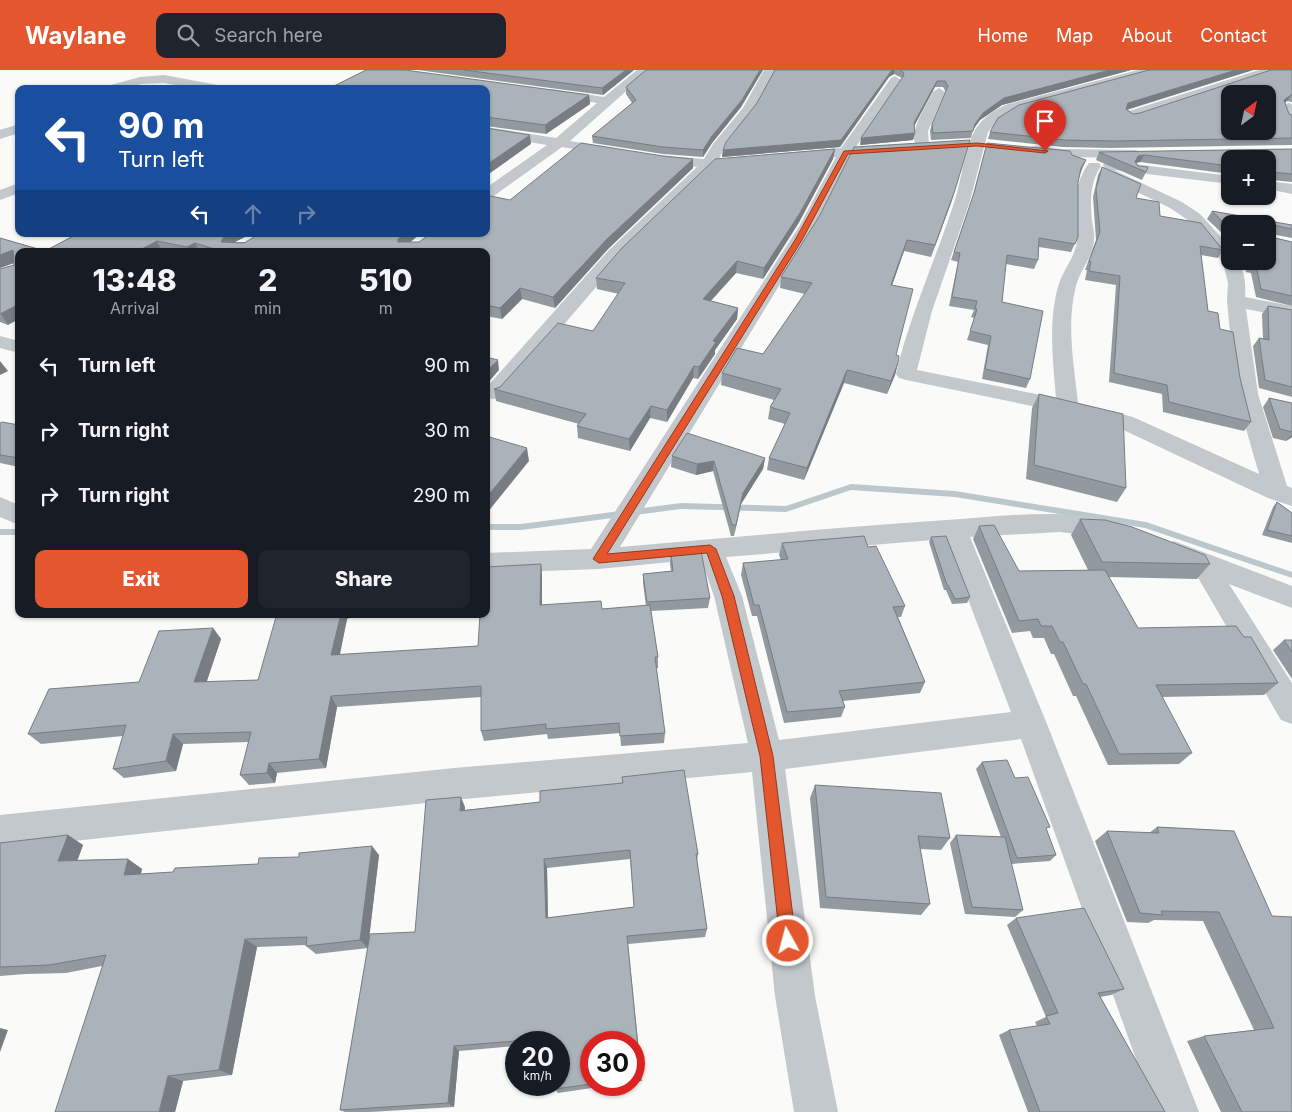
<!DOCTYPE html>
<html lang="en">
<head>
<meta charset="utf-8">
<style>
  :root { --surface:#171b24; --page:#20242c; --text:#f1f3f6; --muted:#9ea1a6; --accent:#e4572e }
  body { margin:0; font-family:Inter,sans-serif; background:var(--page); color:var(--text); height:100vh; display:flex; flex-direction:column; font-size:19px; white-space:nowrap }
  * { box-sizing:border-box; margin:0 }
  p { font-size:16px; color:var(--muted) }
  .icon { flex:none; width:28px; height:28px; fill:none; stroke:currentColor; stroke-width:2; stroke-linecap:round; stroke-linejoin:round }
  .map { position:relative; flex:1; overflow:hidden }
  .drawer { position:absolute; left:15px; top:178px; width:475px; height:370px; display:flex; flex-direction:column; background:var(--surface); border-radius:10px; box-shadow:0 1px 4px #0004 }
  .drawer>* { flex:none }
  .hud { position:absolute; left:15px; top:15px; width:475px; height:152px; border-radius:10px; box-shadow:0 1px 4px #0004; background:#1a4fa0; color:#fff; overflow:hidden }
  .needle { width:32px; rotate:33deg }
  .fabs { position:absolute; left:1221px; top:15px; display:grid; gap:10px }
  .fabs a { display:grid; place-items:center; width:55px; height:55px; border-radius:10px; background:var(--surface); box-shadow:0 1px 4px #0004; font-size:25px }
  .speed { position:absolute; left:505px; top:961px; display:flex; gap:10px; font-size:25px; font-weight:700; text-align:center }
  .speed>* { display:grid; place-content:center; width:65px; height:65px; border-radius:50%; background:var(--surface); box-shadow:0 1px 4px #0004; line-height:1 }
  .speed small { font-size:12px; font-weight:400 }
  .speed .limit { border:8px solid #d22; background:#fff; color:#111 }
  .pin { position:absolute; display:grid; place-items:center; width:42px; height:42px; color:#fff; margin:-51px -21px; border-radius:50% 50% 50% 0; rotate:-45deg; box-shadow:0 0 5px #0007 }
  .pin .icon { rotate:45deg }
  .me { position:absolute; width:55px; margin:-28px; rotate:353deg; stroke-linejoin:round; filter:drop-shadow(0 0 4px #0008) }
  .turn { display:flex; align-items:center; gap:18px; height:105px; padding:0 20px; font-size:22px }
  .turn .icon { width:65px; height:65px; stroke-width:2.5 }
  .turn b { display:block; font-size:35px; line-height:42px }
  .lanes { display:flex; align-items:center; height:48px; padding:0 20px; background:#0003; justify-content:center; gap:25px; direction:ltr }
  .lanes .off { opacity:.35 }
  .eta { display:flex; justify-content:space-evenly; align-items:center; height:85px; text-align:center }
  .eta b { font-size:30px; font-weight:800; line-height:35px }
  .cta { display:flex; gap:10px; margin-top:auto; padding:10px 20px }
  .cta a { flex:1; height:58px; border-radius:10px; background:var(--accent); color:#fff; font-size:20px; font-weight:800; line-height:58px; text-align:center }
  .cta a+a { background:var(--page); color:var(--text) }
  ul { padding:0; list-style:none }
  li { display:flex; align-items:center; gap:15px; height:65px; padding:0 20px }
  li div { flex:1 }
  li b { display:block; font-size:19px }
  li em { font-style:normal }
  header { display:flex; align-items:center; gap:30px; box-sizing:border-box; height:70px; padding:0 25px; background:var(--accent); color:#fff }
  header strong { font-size:24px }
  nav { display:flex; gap:28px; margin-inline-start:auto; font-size:18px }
  .search { width:350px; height:45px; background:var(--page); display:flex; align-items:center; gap:12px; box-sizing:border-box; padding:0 18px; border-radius:10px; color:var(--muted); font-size:19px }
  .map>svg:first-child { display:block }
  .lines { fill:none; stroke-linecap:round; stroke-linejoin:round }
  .stream { fill:#bbc7cb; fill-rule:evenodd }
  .minor { fill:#c3c8cc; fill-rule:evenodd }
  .wall { fill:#929a9f; fill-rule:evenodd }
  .shaded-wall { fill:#777d82 }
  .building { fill:#aab3b9; stroke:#777d82; fill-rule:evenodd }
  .route { fill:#e4572e; stroke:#94391e }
</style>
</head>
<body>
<header>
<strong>Waylane</strong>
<div class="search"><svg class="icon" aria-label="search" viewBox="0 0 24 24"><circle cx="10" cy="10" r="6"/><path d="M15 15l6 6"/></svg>Search here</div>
<nav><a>Home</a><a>Map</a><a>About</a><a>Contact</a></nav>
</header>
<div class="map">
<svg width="1292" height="1042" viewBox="0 0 1292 1042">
  <rect width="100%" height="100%" fill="#fafaf8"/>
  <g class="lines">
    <g class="stream">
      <polygon points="851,414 955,421 1146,452 1292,502 1292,508 1145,458 955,427 851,420 786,442 681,439 521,460 486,460 486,454 521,454 681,433 786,436"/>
      <rect x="0" y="459" width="19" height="6"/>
    </g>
    <g class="minor">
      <polygon points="637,0 650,0 570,71 620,79 622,82 620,85 615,86 562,77 491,128 486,130 486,118 547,75 486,65 486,57 556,68 597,33 548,26 546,23 548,20 552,19 604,27"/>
      <polygon points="764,0 776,0 755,39 724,78 719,89 752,88 754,91 752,94 713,98 621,188 501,328 493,329 486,328 486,318 609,180 697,97 655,93 650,92 648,89 650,86 655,85 704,89 713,74 743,38"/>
      <path d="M1138,0h19l-2,2 -139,38 -18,10 -10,12 -18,69 -38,110 -15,59 139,28c-3,-37 -8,-75 2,-111 4,-16 17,-29 19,-46 2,-7 0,-13 -1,-19 -2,-21 0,-42 13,-59h10l2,3c-11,16 -11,36 -9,55 1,6 3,12 2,19 -1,17 -14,30 -18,46 -10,38 -2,79 2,117l55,14 126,57 -23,-80 -9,-93 1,-18 -4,-16 -8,-16 -28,-31 -18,-12 -68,-33 -2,-3 5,-4 -2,-3 2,-3 5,-1 120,15v8l-116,-14 68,32 18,12 30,33v14h8c7,12 8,23 7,36l47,9v12l-46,-9 12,85 29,92 5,2v18l-24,-8 -151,-71 -51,-14 -160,-33 -7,-2 -3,-4c14,-60 40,-115 59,-174 7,-22 9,-50 20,-70 8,-13 19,-20 33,-26z"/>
      <polygon points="1259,0 1277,0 1275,2 1136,48 1131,49 1125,45 1126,42"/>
      <polygon points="164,5 218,15 224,19 197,19 164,13 141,14 125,19 105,19 107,16 140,7"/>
      <path d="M895,6l6,4 -45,67 33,-2 7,4 -7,4 -38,3 -35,69 -196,322c109,-9 218,-20 327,-27 59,-4 120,-13 177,4l4,6 -4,6 -9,3 -55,-7 -90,5 77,187 152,388h-44l-134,-373 -236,30 30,227 23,116h-44l-19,-116 -23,-224 -298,28 -454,49v-34l454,-47 294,-25 -34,-147 -13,-37 -102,10 -113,4v-20l105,-4 209,-324 36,-68 -39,3 -7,-4 7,-4 44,-4 50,-70zM945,469l66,173 -232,28 -37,-144 -16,-39z"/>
      <path d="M939,18l6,4 -17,39 1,15 -2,3h-10c-10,-17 9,-42 16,-57z"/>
      <polygon points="1288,33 1292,34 1292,51 1287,50 1282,37"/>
      <polygon points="19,54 19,63 0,69 0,60"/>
      <polygon points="1034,76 1062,79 1136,80 1143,84 1136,88 1062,87 1029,83 1027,80 1029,77"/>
      <polygon points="1268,111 1292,114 1292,124 1268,119"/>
      <polygon points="19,113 19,123 0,130 0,120"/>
      <polygon points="0,266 19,271 19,283 0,278"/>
      <polygon points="0,427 19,435 19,455 0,447"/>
      <polygon points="1174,471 1292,516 1292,538 1229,514 1292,613 1292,654 1281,650 1193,499 1165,488 1161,481 1165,474"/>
    </g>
  </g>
  <g class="wall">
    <polygon points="366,0 589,25 590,34 546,64 486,56 486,19 328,19"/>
    <polygon points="418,0 634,0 603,25"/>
    <polygon points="646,0 763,0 741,37 712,73 703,87 663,84 593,73 592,66 632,33 626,24 626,17"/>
    <polygon points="775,0 1131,0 1002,35 980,50 973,60 971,68 931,70 930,61 932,54 946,22 943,17 935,17 914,56 915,63 913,70 860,75 902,8 894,4 889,7 840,77 722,87 723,80 757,33"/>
    <polygon points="1149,0 1253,0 1127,40 1133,44 1140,43 1292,0 1292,32 1287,31 1285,33 1289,44 1292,45 1292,75 1110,78 1062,77 988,69 990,62"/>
    <polygon points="987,73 1072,85 1086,90 1081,102 1078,112 1078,167 1071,182 1039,177 1038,190 1034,199 1006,194 1002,232 1030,309 1026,318 982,309 988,275 967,270 972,255 974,248 971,247 974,240 949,236 958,192 951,190 972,129"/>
    <polygon points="835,79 833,89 798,154 763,209 736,203 711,231 738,238 737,249 715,280 715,284 698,309 693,308 667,352 650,348 630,381 578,368 577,356 579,354 496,331 494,319 500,317 593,261 619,224 597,219 596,208"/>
    <polygon points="1292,79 1292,112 1272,110 1272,113 1268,121 1268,89 1230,89 1230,104 1140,92 1136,93 1146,102 1142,110 1096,90 1099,82"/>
    <polygon points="663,86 693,89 693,98 608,179 555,238 522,229 502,249 486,246 486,181 19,181 8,255 0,252 0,199 14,195 14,193 0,198 0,168 45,181 77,164 251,164 234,172 419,172 510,130"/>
    <polygon points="1102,97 1136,128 1160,146 1223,180 1218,188 1201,185 1208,241 1220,259 1240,308 1251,352 1244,361 1163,342 1162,324 1109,312 1116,215 1085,210 1087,200 1085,200 1096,170 1093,127 1098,105"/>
    <polygon points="952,130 931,187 904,181 892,215 896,285 898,293 895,305 887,324 844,313 804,410 767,400 769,388 785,354 768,349 770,337 774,330 721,315 722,303 763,284 805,224 780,218 781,207"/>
    <polygon points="1212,141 1292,155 1292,168 1271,164 1271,167 1292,172 1292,236 1256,227 1251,203 1246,202 1245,193 1242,191 1268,191 1230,154 1230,175 1223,164 1207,149"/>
    <polygon points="1268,236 1292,240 1292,327 1259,318 1253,276 1259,268 1263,269 1262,244"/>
    <polygon points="1039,324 1126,418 1117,432 1026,409 1032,338"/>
    <polygon points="1269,328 1292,333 1292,367 1286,371 1273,368 1263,337"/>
    <polygon points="0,353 19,355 19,397 0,393"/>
    <polygon points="672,386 765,388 763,399 741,434 734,466 731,466 713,401 696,405 671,397"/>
    <polygon points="1277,432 1292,443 1292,473 1262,465 1273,437"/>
    <polygon points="1080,449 1210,494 1197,509 1109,507 1138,558 1244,567 1278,613 1264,625 1162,627 1192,683 1179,694 1108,695 1076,626 1073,626 1054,584 1051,584 1044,568 1033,568 1030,561 1012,563 973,469 979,456 1019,501 1088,500 1071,465"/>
    <polygon points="931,467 970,527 967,533 952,534 946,520 944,520 929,472"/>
    <polygon points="782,473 868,477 905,536 901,547 898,547 925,612 920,623 843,631 845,637 841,647 784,653 757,546 752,546 741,505 743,493 781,490 779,485"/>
    <polygon points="671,484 710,528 708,538 651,541 658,587 658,598 656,598 665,663 664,673 621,676 620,663 548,669 547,664 484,671 481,661 481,627 337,637 326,698 277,703 275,713 249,715 240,705 249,672 183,674 176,701 124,708 113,699 123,666 41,674 28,664 139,612 213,558 221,569 206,612 258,610 280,544 379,544 378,547 350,547 347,549 340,585 478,576 541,494 542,505 542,535 602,539 646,536 643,513 643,504 671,501 670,494"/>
    <polygon points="1284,570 1292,570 1292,609 1273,580"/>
    <polygon points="982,692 1015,708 1047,761 1056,785 1050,791 1011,794 1023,840 1015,847 965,844 950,773 956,765 1001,767 976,699"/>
    <path d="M622,707l76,77 -1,7 10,68 -2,8 -77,7 14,137 -8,1v-40h-43v43h21l-54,8 -3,-4 4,-47h-43v4l-57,5 -5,56 -84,5h-25l-5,-2 28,-162 -52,6 -10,-8v-1l-49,2 -25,128 -49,6 -8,31 -73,-146 -36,7 -40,1 -26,2v-133l68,-8 15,10 -6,15 51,-1 14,10 -1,5 32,-2 85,-8 121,-9 -11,89 47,-12 50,-125v3l75,-8 82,-19zM630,789l4,48 -86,11 -1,-50z"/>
    <polygon points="815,715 950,768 941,780 920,779 930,834 921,845 820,838 810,728"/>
    <polygon points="1157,757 1234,761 1292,1042 1221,1042 1187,971 1204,966 1254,960 1203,851 1154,850 1148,853 1127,852 1095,771 1107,761 1149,763"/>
    <polygon points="1016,848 1124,919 1111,925 1100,927 1165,1042 1028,1042 999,965 1009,960 1037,956 1035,952 1046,947 1007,855"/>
  </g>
  <g class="shaded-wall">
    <polygon points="626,0 634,0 603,25 602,18"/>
    <polygon points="760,0 763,0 741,37 712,73 703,87 703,80 712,66"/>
    <polygon points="892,0 895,0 894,4 889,7 840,77 722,87 723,80"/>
    <polygon points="1110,0 1131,0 1002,35 980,50 972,61 975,54 983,43 1004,28"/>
    <polygon points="1236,0 1253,0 1125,40 1128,33"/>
    <polygon points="937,11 935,17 912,60 914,53"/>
    <polygon points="589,25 590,34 546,64 545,55"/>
    <polygon points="1291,25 1287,31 1280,36 1284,30"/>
    <polygon points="915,63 913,70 860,75 861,68"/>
    <polygon points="530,65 531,74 486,106 486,95"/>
    <polygon points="835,79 833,89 798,154 763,209 764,198"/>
    <polygon points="1144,85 1140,92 1135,93 1131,99 1138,86"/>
    <polygon points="693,89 693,98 608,179 555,238 553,227 607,169"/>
    <polygon points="955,120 952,130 931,187 935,175"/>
    <polygon points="228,164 251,164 229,175 221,172 225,165"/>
    <polygon points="405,164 420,164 401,180 398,172 398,169"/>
    <polygon points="907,170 904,181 888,227 891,215"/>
    <polygon points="157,171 162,181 138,181"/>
    <polygon points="195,173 199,181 189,181 187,177"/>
    <polygon points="13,180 19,191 0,198 0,185"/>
    <polygon points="737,191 736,203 702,240 703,229"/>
    <polygon points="520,218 522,229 502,249 500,238"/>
    <polygon points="19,234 19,249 8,255 1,244"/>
    <polygon points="738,238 737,249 715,280 715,284 698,309 699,297 713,271"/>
    <polygon points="498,290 499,300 486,315 486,302"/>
    <polygon points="0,291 8,301 0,305"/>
    <polygon points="898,293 895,305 887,324 891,311"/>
    <polygon points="694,296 693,308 667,352 667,340"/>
    <polygon points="847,300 844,313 804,410 807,398"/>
    <polygon points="651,336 650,348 630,381 629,369"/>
    <polygon points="1292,364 1292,367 1286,371"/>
    <polygon points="527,378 529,391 487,443 486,428"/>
    <polygon points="765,388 763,399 741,434 734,466 736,455 743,423"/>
    <polygon points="714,391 713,401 696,405 697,394"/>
    <polygon points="541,494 542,505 542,546 540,535"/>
    <polygon points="341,544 348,544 350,547 347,549 337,596 331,585"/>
    <polygon points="213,558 221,569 203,623 194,612"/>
    <polygon points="331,626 337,637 326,698 319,689"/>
    <polygon points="173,664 183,674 176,701 166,691"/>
    <polygon points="269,693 277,703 275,713 267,703"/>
    <polygon points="461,727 465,737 464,750 460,741"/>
    <polygon points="68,765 83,775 74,800 58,791"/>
    <polygon points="372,776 379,785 368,878 360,870"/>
    <polygon points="128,789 142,799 138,814 124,805"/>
    <polygon points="544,789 547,798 548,856 546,848"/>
    <polygon points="245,869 257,877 232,1005 219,1000"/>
    <polygon points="0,958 8,960 0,982"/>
    <polygon points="454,976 459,981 454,1037 448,1033"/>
    <polygon points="168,1006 183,1011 175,1042 159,1042"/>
  </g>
  <g class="building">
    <polygon points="366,0 405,0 589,25 545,55 486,47 486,19 417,19 415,16 410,19 328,19"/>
    <polygon points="464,0 626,0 602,18"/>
    <polygon points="646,0 760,0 742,30 712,66 703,80 663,77 592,66 636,30 626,17"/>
    <polygon points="775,0 892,0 841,70 723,80 726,72 757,33"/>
    <polygon points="900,0 1110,0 1004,28 983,43 975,54 973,61 933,63 932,54 948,16 945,11 937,11 914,53 915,63 861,68 904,5 903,2"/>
    <path d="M1149,0h87l-108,33 -2,6 7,5 7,-1 131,-43h21v25h-1l-7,5 5,14 3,1v23l-179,3 -48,-1 -75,-8 8,-14 21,-13zM1230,24h38v37h-38z"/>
    <polygon points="486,58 530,65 486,95"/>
    <polygon points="970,70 955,120 935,175 907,170 891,215 913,219 896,285 899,286 898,293 891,311 847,300 807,398 769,388 790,343 770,337 781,319 722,303 737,278 763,284 812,213 781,207 820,145 854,77"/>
    <polygon points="581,73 663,86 693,89 607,169 553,227 520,218 500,238 486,235 486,181 221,181 195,173 187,177 157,171 138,181 19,181 19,221 18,222 19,222 19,234 0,244 0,199 14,195 13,180 0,185 0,168 45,181 77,164 228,164 225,165 221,172 244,173 259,164 405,164 398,169 398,172 419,172 430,164 486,164 486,125 510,130"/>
    <polygon points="987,73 1070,81 1072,85 1086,90 1081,98 1078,112 1078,167 1075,174 1039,168 1038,190 1007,185 1002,232 1043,241 1030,309 985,299 991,266 970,261 975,246 977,239 975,239 977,231 952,227 960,183 954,182 974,123"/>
    <polygon points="835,79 800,143 764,198 737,191 703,229 738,238 713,271 716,272 699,297 694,296 667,340 651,336 629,369 577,356 586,344 494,319 500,317 558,253 593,261 625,213 596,208 622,178 715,89"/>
    <polygon points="1292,79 1292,104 1271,102 1272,113 1268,112 1268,89 1230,89 1230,96 1144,85 1138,86 1135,92 1138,96 1148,97 1146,102 1099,82"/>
    <polygon points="1102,97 1141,114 1136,128 1159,132 1160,146 1201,153 1223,180 1200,176 1208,241 1218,243 1220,259 1233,262 1240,308 1251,352 1169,332 1167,315 1114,303 1120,206 1089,201 1091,192 1089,191 1100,162 1096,119"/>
    <polygon points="1212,141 1292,155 1292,159 1273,155 1271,157 1271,167 1292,172 1292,226 1261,219 1256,195 1251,194 1251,191 1268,191 1268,154 1230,154 1230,160 1227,156"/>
    <polygon points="1268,236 1292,240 1292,317 1265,310 1259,268 1269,270"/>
    <polygon points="486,287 498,290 486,302"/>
    <polygon points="1039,324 1123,344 1126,418 1034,395"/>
    <polygon points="1269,328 1292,333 1292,362 1280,359"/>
    <polygon points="2,352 19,355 19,388 0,385 0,353"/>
    <polygon points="687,363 765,388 743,423 736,455 732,455 714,391 697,394 672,386"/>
    <polygon points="486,366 527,378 486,428"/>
    <polygon points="1277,432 1292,443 1292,466 1267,460"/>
    <polygon points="1080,449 1105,450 1132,457 1205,485 1210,494 1102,492"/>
    <polygon points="994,455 1019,501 1105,500 1138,558 1236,556 1244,567 1251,567 1278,613 1156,615 1192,683 1119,684 1086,614 1083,614 1063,572 1060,572 1052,556 1041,556 1038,549 1019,551 979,456"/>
    <polygon points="864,466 868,477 876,476 905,536 893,537 925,612 839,621 845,637 787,642 759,535 754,535 743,493 788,489 782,473"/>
    <polygon points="946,466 970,527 955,529 948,515 947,515 931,467"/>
    <polygon points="701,481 710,528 647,532 643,504 673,501 671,484"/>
    <polygon points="541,494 540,535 601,531 602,539 650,535 658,587 655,587 656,595 665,663 620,666 619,653 546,659 546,654 481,661 481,616 331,626 319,689 269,693 267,703 240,705 251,662 173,664 166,691 113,699 126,655 28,664 49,619 139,612 159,561 213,558 194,612 258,610 276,547 279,547 280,544 341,544 331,585 478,576 480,544 486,544 486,497"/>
    <polygon points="1284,570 1292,570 1292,582"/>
    <polygon points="1007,690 1015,708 1028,707 1050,757 1046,758 1056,785 1017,788 982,692"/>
    <path d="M684,700l14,84h-2l11,75 -80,7 14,141 -7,1v-36h-43v42l-36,5v-4h4v-43h-6v-4l-99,8 -6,57 -108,7 30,-176 45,-2 11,-132 35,-3 -1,14 80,-9v-11l83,-8 -1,-6zM630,780l4,57 -88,11 -2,-59z"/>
    <polygon points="815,715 941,723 950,768 918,766 930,834 826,827"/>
    <polygon points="1157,757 1234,761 1272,846 1292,847 1292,1042 1242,1042 1204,966 1274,958 1219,842 1161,841 1163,845 1140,843 1107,761 1159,763"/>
    <polygon points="68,765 58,791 128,789 124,805 173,802 175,798 258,794 259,788 299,787 299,783 372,776 360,870 306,876 307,867 245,869 219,1000 168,1006 159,1042 55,1042 106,885 49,895 0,897 0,773"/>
    <polygon points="956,765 1005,767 1023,840 972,837"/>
    <polygon points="1084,838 1124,919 1098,923 1165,1042 1040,1042 1009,960 1050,954 1046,946 1058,943 1016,848"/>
  </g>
  <polygon class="route" points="977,73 1048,81 1045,83 977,76 848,84 802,170 607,484 710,475 716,479 734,526 773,686 796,871 794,877 788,879 783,877 780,871 760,686 722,526 707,483 599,493 593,489 795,170 844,81"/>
</svg>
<div class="fabs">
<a><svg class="needle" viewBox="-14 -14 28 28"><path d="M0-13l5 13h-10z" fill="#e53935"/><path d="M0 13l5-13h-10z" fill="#9ea1a6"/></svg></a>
<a>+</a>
<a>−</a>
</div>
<div class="speed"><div>20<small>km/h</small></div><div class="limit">30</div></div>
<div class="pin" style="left:1045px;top:81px;background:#d93025"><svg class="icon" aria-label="arrive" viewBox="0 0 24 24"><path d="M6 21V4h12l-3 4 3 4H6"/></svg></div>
<svg class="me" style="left:788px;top:871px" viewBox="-20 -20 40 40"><circle r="17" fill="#e4572e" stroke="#fff" stroke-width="3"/><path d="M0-11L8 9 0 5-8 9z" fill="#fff"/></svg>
<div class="hud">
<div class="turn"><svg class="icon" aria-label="left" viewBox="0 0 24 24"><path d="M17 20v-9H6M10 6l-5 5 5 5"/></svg><div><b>90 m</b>Turn left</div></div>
<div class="lanes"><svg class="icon" aria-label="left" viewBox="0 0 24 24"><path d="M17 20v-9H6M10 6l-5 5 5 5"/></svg><svg class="icon off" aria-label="ahead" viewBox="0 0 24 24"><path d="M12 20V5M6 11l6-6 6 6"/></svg><svg class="icon off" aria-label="right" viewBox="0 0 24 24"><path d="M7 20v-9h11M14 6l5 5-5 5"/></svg></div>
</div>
<section class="drawer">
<div class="eta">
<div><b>13:48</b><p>Arrival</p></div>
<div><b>2</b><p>min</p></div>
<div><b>510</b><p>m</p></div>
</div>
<ul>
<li><svg class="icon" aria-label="left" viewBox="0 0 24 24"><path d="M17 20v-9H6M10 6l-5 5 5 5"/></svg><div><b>Turn left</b></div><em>90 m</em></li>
<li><svg class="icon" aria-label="right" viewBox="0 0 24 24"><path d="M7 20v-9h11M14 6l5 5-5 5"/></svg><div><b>Turn right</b></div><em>30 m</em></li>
<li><svg class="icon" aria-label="right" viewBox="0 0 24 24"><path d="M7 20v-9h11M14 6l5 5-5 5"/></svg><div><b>Turn right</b></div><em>290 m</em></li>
</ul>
<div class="cta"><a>Exit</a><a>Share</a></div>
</section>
</div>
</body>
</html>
